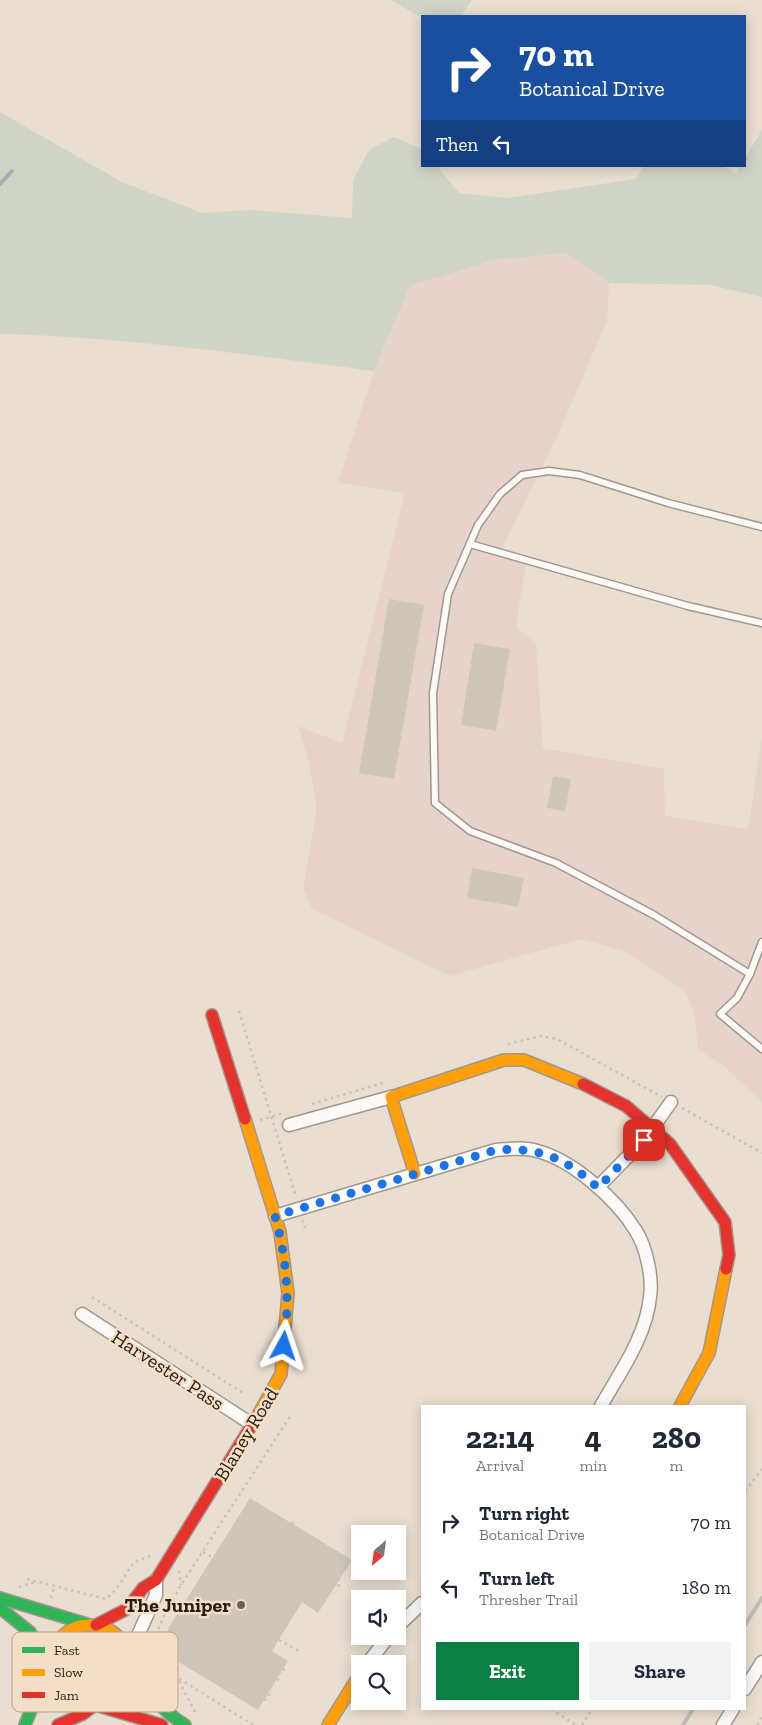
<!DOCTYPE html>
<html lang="en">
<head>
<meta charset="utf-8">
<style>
  :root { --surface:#fff; --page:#f2f2f3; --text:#1f2937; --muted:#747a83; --accent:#0b8043 }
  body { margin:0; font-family:"Zilla Slab",serif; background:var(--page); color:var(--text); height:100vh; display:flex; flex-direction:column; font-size:19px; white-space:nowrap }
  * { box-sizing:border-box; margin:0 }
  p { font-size:16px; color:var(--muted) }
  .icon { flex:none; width:28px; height:28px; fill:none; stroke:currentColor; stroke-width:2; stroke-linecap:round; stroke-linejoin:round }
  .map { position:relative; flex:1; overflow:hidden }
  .drawer { position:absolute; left:421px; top:1405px; width:325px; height:305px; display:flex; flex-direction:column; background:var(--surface); border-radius:0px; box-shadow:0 2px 12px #0003 }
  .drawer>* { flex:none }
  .guide { position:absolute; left:421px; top:15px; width:325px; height:152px; border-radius:0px; box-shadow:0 2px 12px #0003; background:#1a4fa0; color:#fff; overflow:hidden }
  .needle { width:32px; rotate:209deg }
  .buttons { position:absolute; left:351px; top:1525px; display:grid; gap:10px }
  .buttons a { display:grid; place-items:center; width:55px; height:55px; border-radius:0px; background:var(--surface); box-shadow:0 2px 12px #0003; font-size:25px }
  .pin { position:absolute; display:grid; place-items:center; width:42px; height:42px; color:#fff; margin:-21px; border-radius:10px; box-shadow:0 2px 8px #0006 }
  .me { position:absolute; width:55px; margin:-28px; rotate:5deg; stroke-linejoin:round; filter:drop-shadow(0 0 4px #0008) }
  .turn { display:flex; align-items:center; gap:18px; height:105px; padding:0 15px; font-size:22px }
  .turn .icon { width:65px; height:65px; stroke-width:2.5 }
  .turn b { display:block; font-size:35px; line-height:42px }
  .then { display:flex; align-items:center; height:48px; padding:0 15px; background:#0003; gap:10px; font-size:19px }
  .eta { display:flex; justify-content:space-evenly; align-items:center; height:85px; text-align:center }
  .eta b { font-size:30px; font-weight:800; line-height:35px }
  .button { display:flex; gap:10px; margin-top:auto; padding:10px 15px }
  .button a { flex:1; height:58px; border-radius:0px; background:var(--accent); color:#fff; font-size:20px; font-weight:800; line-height:58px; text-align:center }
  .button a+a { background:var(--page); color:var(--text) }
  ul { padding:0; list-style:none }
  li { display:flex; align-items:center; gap:15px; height:65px; padding:0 15px }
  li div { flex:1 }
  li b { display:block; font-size:19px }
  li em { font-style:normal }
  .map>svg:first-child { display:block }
  .industrial { fill:#e7d3cb }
  .green { fill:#d0d4c6 }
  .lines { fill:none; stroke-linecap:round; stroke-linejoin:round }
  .stream { stroke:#9db1b4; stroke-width:4 }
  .building { fill:#cfc6bb }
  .lane-casing { stroke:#a1988d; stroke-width:9 }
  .street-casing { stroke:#a1988d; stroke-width:15 }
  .fast-casing { stroke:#a1988d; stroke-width:14 }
  .slow-casing { stroke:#a1988d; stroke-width:14 }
  .jam-casing { stroke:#a1988d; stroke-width:14 }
  .path { stroke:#c7c3bc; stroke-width:2.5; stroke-dasharray:2.5 4; stroke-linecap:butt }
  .lane { stroke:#fcfaf8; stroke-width:6 }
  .street { stroke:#fcfaf8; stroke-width:12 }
  .fast { stroke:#30b455; stroke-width:11 }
  .slow { stroke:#ff9f0a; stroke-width:11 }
  .jam { stroke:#e5322d; stroke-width:11 }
  .rail { stroke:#c0bdb9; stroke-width:4 }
  .route { stroke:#1a73e8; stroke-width:9; stroke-dasharray:0 16.2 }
  .poi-dot { fill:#6b6156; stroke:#f5dec6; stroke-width:2 }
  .labels { text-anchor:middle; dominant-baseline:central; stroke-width:5; stroke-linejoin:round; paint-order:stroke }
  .street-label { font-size:20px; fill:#261e15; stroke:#f5dec6 }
  .poi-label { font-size:20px; font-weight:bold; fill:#261e15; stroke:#f5dec6; text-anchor:end }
  .key { fill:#f5dec6; stroke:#b7a491; stroke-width:1 }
  .key-label { font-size:14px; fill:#261e15 }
</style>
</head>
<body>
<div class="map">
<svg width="762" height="1725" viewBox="0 0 762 1725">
  <rect width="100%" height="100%" fill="#eaded0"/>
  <polygon class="industrial" points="566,253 609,283 607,321 559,432 500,552 526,562 516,627 536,643 543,748 664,769 665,816 748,829 762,738 762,1102 724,1066 698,1050 694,1011 685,991 624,951 581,939 450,976 312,909 303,888 317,808 309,763 298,726 342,743 405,493 338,483 374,371 410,286 495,260"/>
  <g class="green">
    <polygon points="391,0 472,0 462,14 467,16 422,16 422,18"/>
    <path d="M0,112l122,70 80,31 49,-3 101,8 1,-38 16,-30 25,-13 28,12v17h15l22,27 49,5 128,-19 7,-13h80l13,8 5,-8h4v-8l17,-28v167l-52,-12 -101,-2 -43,-30 -71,7 -85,26 -36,85c-124,-16 -249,-34 -374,-37z"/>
  </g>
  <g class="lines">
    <polyline class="stream" points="0,184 12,171"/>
  </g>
  <g class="building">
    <polygon points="389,599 424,605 394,779 359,773"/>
    <polygon points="474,643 510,649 496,731 461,725"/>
    <polygon points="553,776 571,779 565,811 547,808"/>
    <polygon points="472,868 524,878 518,907 467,898"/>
    <polygon points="250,1498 352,1560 318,1613 302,1602 272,1651 288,1661 258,1710 177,1661 171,1654 167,1638 169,1627"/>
  </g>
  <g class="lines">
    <g class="lane-casing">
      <g id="lane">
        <polyline points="470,544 688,606 762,623"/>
        <polyline points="762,942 750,974 737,998 720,1014 762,1049"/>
        <polyline points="750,974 654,915 556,863 470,831 435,803 433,693 448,594 478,525 500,494 522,475 549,471 580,475 668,503 762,527"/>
      </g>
    </g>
    <g class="street-casing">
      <g id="street">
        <polyline points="289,1125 391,1097"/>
        <polyline points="598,1187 644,1140 671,1102"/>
        <path d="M275,1216l221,-66c13,-1 28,-3 41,1 36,9 80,49 99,80 10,16 17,46 14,66 -4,40 -30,75 -49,109"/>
        <polyline points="82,1314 253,1425"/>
        <polyline points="398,1626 422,1603"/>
        <polyline points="131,1664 135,1642 156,1595 156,1580"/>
        <polyline points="367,1664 389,1636"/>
        <polyline points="745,1689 762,1662"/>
        <polyline points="723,1725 733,1709"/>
      </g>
    </g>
    <g class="fast-casing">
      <g id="fast">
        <polyline points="0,1598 87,1624"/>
        <polyline points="0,1608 30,1632 50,1664 25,1725"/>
        <path d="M131,1664c15,26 28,45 54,61"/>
      </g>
    </g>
    <g class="slow-casing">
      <g id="slow">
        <polyline points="245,1119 280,1232 288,1293 281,1374 258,1415"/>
        <polyline points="415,1174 391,1097 504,1060 524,1060 583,1084"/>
        <polyline points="680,1406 709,1353 726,1269"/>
        <circle cx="90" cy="1665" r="40"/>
        <polyline points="328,1725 360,1674"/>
      </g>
    </g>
    <g class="jam-casing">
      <g id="jam">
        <polyline points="212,1015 245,1119"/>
        <polyline points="583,1084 626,1106 670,1144 725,1222 729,1255 726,1269"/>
        <polyline points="96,1625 127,1609 143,1588 156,1580 258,1415"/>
        <polyline points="58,1725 83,1714 95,1705 162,1725"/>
      </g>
    </g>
    <g class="path">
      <polyline points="239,1011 296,1197"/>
      <polyline points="508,1044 541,1036 557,1039 662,1097"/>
      <polyline points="312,1104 386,1082"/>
      <polyline points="682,1108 762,1153"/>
      <polyline points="260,1120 283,1113"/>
      <polyline points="302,1220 305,1228"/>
      <polyline points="92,1297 243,1393"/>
      <polyline points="745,1491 762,1469"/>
      <polyline points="292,1524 295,1519"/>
      <polyline points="203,1552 212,1557"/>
      <polyline points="179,1571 181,1585"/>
      <polyline points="339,1578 338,1585 340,1587"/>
      <polyline points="27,1579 106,1599 117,1588 134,1562 153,1555"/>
      <polyline points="19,1587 35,1582"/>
      <polyline points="51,1598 54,1586"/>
      <polyline points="279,1640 299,1651"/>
      <polyline points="283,1669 288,1673"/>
      <polyline points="277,1679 283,1682"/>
      <polyline points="179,1681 196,1714"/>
      <polyline points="268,1694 273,1697"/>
      <polyline points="264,1699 270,1702"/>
      <polyline points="18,1700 28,1662 25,1652"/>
      <polyline points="47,1706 59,1709"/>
      <polyline points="551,1709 576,1725"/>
      <polyline points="253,1725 161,1667 153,1650 154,1640 163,1618 181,1585 291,1415"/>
      <polyline points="582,1725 592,1709"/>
      <polyline points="757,1725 762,1716"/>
    </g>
    <use href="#lane" class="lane"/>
    <use href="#street" class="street"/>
    <use href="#fast" class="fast"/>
    <use href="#slow" class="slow"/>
    <use href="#jam" class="jam"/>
    <g class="rail">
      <polyline points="745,1625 762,1598"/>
      <polyline points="683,1725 693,1709"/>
    </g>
  </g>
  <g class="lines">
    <path class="route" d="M284,1346c6,-44 3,-87 -9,-130l221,-66c43,-3 70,8 102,38l46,-48"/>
  </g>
  <circle class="poi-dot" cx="241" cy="1605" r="5"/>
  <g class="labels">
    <g class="street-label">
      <text transform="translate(168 1370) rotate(33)">Harvester Pass</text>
      <text transform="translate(246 1434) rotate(-59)">Blaney Road</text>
    </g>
    <g class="poi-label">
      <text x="231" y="1605">The Juniper</text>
    </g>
  </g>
  <rect x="12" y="1632" width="166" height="80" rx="8" class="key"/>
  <rect x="22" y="1647" width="23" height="6" fill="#30b455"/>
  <rect x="22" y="1669" width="23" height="7" fill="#ff9f0a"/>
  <rect x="22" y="1692" width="23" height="6" fill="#e5322d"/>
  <g class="key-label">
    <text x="54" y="1655">Fast</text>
    <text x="54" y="1677">Slow</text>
    <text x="54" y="1700">Jam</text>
  </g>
</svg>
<div class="buttons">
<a><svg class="needle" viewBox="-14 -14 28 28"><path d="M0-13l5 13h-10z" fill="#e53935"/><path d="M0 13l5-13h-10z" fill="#747a83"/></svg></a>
<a><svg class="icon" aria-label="sound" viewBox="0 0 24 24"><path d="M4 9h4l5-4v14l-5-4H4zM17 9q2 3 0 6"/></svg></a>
<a><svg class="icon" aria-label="search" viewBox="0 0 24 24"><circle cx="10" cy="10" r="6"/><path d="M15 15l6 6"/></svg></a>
</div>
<div class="pin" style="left:644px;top:1140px;background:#d93025"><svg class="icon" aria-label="arrive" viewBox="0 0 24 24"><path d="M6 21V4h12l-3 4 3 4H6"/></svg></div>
<svg class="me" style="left:284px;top:1346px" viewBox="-20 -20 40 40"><path d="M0-17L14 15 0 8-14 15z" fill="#1a73e8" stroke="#fff" stroke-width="4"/></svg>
<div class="guide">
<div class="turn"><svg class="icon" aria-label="right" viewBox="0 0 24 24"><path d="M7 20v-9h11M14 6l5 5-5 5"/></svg><div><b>70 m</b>Botanical Drive</div></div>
<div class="then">Then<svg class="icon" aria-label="left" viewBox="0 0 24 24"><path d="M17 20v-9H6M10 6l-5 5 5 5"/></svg></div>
</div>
<section class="drawer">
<div class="eta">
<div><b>22:14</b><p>Arrival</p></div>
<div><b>4</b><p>min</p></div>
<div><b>280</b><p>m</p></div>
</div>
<ul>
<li><svg class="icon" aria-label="right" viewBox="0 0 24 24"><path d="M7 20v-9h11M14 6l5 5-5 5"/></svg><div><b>Turn right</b><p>Botanical Drive</p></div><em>70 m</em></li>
<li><svg class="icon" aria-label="left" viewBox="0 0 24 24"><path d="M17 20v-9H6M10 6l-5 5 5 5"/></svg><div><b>Turn left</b><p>Thresher Trail</p></div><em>180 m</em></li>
</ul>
<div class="button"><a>Exit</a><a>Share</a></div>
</section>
</div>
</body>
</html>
